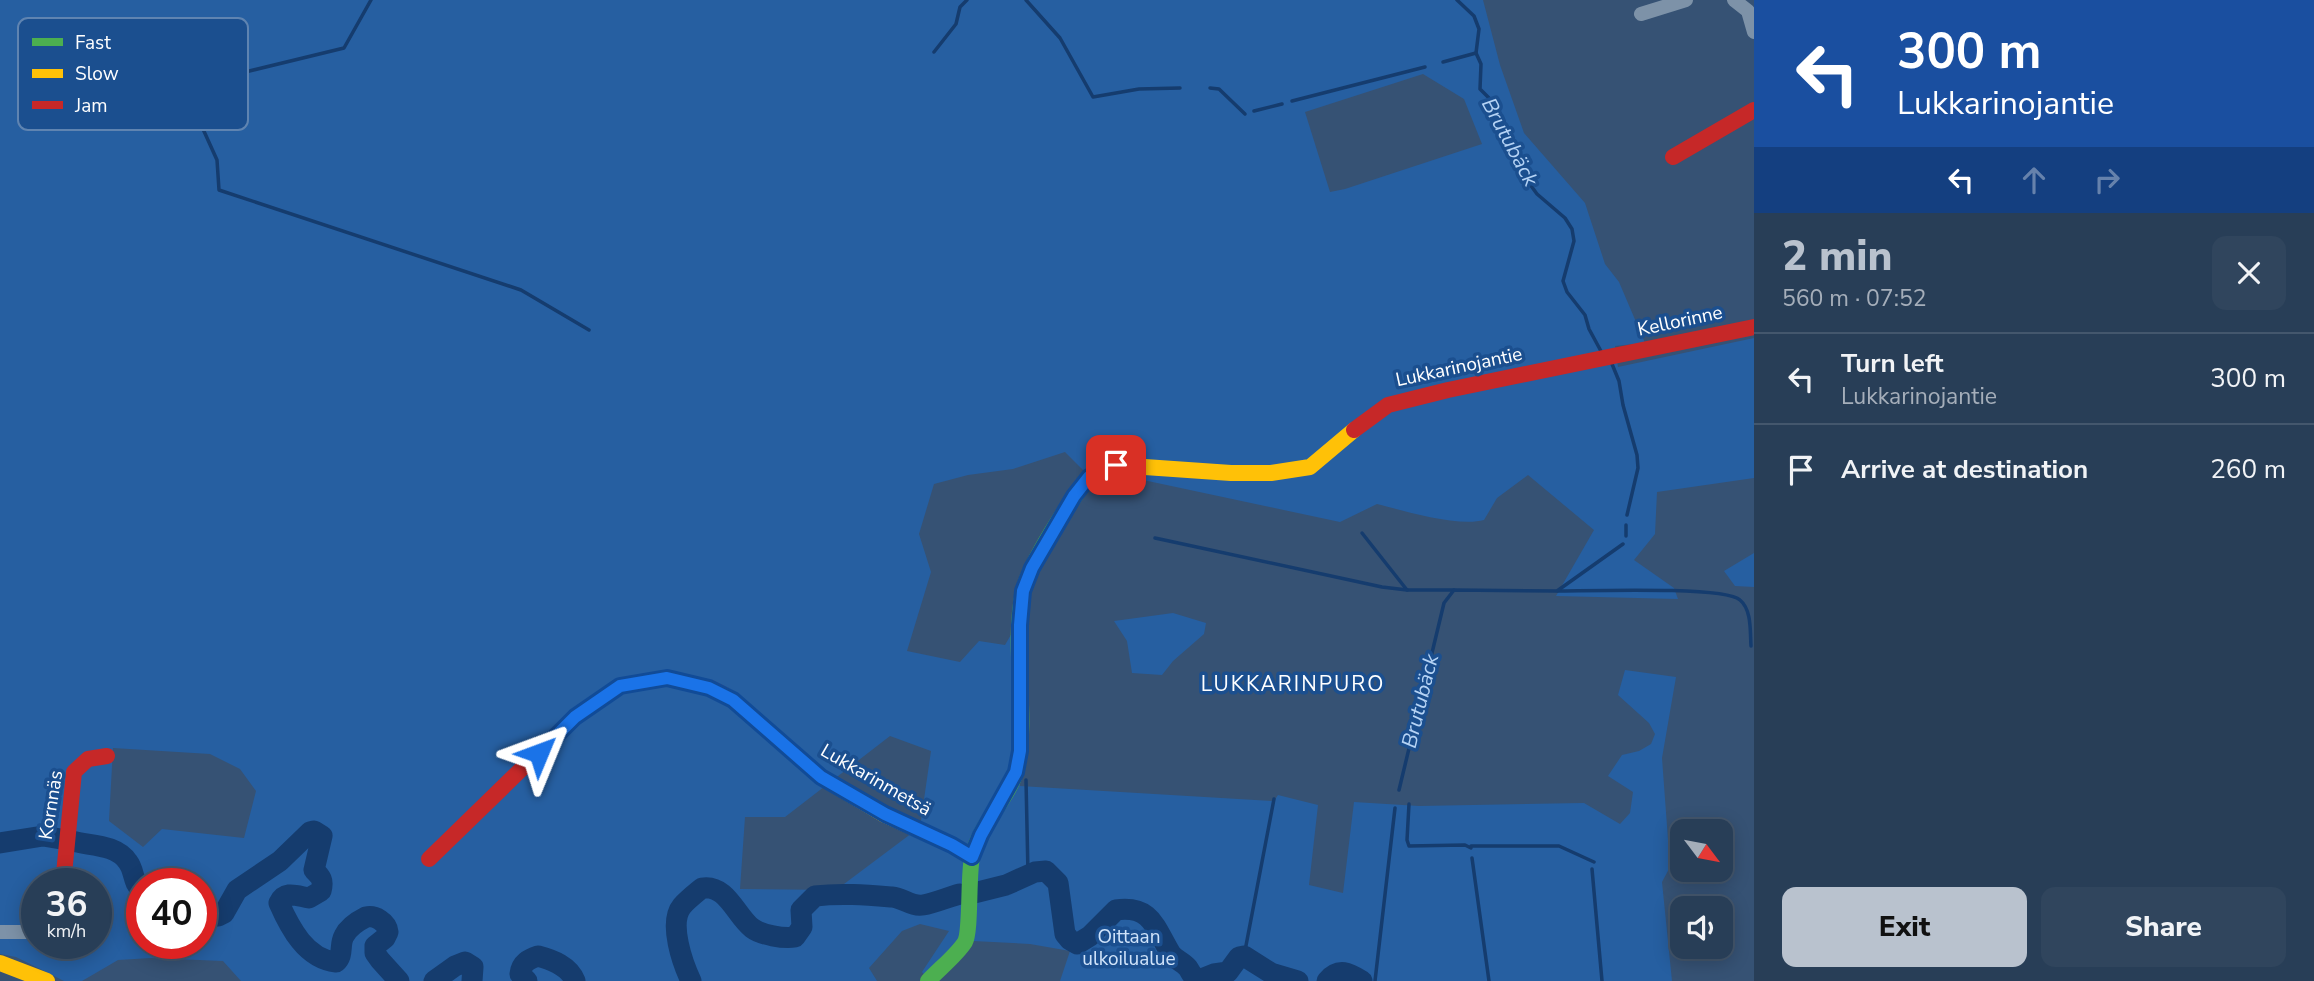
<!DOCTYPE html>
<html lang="en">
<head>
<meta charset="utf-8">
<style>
  :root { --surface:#283e57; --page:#30455d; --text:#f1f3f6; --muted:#a5aeba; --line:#44576d; --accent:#b9c2ce }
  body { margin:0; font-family:"Nunito Sans",sans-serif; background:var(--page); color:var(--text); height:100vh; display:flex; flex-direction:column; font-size:26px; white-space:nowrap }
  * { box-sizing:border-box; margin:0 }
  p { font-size:23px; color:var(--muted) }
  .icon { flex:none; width:38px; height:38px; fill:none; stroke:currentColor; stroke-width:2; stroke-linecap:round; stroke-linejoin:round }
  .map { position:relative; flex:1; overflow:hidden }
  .drawer { display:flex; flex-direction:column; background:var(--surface); width:560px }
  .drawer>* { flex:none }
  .top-card { background:#1a4fa0; color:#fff; overflow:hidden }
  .needle { width:46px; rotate:122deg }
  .tools { position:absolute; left:1670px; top:819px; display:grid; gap:14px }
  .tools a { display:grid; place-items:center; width:63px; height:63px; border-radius:14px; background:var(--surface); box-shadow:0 4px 18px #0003,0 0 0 2px var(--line); font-size:35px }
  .speed { position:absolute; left:21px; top:868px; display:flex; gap:14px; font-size:35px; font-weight:700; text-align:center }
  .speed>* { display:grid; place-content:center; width:91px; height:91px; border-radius:50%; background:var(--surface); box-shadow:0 4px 18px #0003,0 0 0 2px var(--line); line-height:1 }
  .speed small { font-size:18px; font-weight:400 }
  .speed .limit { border:10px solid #d22; background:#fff; color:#111 }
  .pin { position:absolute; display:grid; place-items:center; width:60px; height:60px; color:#fff; margin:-30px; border-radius:14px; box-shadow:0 4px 10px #0006 }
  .me { position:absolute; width:77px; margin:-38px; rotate:46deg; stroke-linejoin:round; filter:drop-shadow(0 0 5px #0008) }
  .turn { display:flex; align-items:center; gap:24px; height:147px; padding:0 28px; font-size:32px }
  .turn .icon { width:91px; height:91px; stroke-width:2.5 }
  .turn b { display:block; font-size:49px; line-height:60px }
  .lanes { display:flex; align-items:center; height:66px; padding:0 28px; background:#0003; justify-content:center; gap:35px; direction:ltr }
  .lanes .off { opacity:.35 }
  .round { display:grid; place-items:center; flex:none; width:74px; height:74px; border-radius:14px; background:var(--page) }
  .headline { display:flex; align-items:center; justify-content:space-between; height:119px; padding:0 28px }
  h1 { font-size:42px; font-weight:800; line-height:52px; color:var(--accent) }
  .cta { display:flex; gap:14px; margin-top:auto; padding:14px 28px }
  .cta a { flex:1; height:80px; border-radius:14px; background:var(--accent); color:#111; font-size:28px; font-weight:800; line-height:80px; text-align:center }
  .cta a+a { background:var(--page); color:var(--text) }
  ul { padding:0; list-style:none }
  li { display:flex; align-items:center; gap:21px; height:91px; padding:0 28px; border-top:2px solid var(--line) }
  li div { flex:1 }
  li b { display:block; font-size:26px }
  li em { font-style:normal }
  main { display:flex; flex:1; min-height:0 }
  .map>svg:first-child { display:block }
  .green { fill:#265fa1; fill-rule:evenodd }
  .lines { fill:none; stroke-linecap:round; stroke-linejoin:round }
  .stream { stroke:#153c6e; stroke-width:3.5 }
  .river { stroke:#153c6e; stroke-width:21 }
  .street { stroke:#7d92a8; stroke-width:14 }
  .fast { stroke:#4caf50; stroke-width:16 }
  .slow { stroke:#ffc107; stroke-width:16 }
  .jam { stroke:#c62828; stroke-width:16 }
  .route-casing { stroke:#114b97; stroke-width:18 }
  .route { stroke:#1a73e8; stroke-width:12 }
  .labels { text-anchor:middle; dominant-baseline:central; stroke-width:7; stroke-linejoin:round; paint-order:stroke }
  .street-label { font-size:19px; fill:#fff; stroke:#1b4f8f }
  .park-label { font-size:19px; fill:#cfe3fa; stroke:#1b4f8f }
  .water-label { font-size:21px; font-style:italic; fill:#b5d3f5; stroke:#1b4f8f }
  .neighbourhood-label { font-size:21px; letter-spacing:2px; fill:#fff; stroke:#1b4f8f }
  .key { fill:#1b4f8f; stroke:#5f84b1; stroke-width:2 }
  .key-label { font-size:19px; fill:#fff }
</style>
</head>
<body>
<main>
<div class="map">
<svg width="1754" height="981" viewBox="0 0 1754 981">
  <rect width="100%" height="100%" fill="#365274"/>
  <g class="green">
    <path d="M0,0h1483l17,65 24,68 61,70 20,61 14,18 26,61 -30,3 3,21 136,-29v140l-97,14 -2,42 -21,26 40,28 4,11 -122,-3 38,-66 -66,-55 -31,23 -13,22c-26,7 -80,-9 -107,-16l-37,18 -225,-48 -27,1 -23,-23 -52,17 -45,6 -34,9 -15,50 12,38 -24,79 53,11 19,-21 26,4 11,-19v147l4,13 254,15 4,-6 40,10 -9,80 34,8 11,-91 65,4 165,-3 36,21 10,-11 3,-21 -25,-16 14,-21 17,-4 12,-7 4,-10 -6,-11 -31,-28 7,-25 51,7 -14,81 8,109 -8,15 10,99h-612l10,-30 -40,-7 -57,-3 -46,37 -5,-6 27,-41 -29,-7 -18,7 -33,37 8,13h-636l-18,-20 -72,-3 -33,2 -36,21h-18l-48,-24 -16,-3zM1423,74l41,25 18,45 -137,45 -15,3 -25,-80zM890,736l41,15 -11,76 -84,63 -96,-1 5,-72h40zM113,748l97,6 30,15 16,22 -12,47 -82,-9 -19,18 -34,-26zM37,884h59v59h-59zM142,884h59v59h-59z"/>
    <polygon points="1754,553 1754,587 1735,586 1724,571"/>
    <polygon points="1173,613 1206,623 1204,634 1173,661 1162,675 1132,673 1127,641 1114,621"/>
  </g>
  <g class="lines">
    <g class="stream">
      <polyline points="371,0 344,48 208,81 198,118 217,160 219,190 521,290 589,330"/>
      <polyline points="1026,0 1060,38 1093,97 1139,89 1180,88"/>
      <polyline points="1457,0 1474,16 1479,29 1476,53 1481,64 1480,89 1491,100 1495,118 1505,130 1510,147 1529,183 1537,194 1565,218 1572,229 1574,241 1563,281 1567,292 1585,315 1589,329 1602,353"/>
      <polyline points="934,52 956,24 960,7 967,0"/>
      <polyline points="1443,62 1476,53"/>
      <polyline points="1210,88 1219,89 1245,114"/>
      <polyline points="1292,101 1425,67"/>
      <polyline points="1254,111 1282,104"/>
      <polyline points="1612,364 1619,381 1623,405 1637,455 1638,468 1627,515"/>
      <polyline points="1626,525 1626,536"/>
      <polyline points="1362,533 1407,590 1454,590"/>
      <polyline points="1155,538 1382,587 1407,590"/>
      <path d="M1558,591c28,0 167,-5 182,9 12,10 10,32 11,46"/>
      <polyline points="1026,780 1028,874"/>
      <polyline points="1399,790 1444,603 1454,590 1557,591 1623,544"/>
      <polyline points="1409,804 1407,840 1409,846 1465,845 1471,848"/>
      <polyline points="1471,846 1559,846 1594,862"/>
      <polyline points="1472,858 1489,981"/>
      <polyline points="1592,869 1602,981"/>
      <polyline points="1244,956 1274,799"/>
      <polyline points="1375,981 1395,808"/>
    </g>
    <g class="river">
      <path d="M72,841c18,5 44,3 56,21 7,9 4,20 14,29"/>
      <polyline points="0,843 43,836 61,839"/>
      <path d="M974,893l32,-8 29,-13 11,-1 12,12 7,51 5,6 7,4 13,-8 26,-26c36,-5 39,18 55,44 5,6 12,8 17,14 4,6 4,9 11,12l15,-6 14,-2 11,-15 5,-1 27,17 27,8"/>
      <path d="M201,912l17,4 6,-3 13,-23 43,-29 30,-29 4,-1 8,5 -8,34c7,7 10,10 7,21l-12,7c-12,-2 -24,-8 -30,5 11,25 27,56 57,59 8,-7 3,-17 8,-26 4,-8 14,-15 22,-19 9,-2 21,5 22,15l-3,6 -10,8v7l5,7 19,21"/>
      <polyline points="434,981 455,966 465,962 473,967 472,981"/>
      <path d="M527,981l-7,-7c1,-11 9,-15 18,-18 15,4 31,10 37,25"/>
      <path d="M691,981c-8,-17 -23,-58 -9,-75 5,-6 14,-13 20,-18 25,-4 34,28 50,40 9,7 32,11 43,9l7,-10 -1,-17 14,-14c26,-3 51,-1 77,1 11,1 20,10 31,8 12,-2 25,-8 37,-11"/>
      <path d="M1327,981c12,-14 22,-8 35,0"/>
    </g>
    <g class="street">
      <polyline points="1734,0 1748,11 1754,32"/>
      <polyline points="1641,14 1686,0"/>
      <polyline points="0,932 37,932"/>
    </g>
    <path class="fast" d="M928,981c11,-12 28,-25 37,-39 6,-11 3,-67 7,-84 6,-32 38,-61 45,-90 12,-57 -6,-118 6,-176 6,-29 47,-91 66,-115"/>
    <g class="slow">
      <polyline points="1089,477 1116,465 1231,473 1271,473 1310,467 1354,430"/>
      <polyline points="724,695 733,700 821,777 885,815 952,845 972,857"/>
      <polyline points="0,963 47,981"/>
    </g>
    <g class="jam">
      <polyline points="1673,157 1754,110"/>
      <polyline points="1354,430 1388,405 1448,390 1754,327"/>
      <polyline points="429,859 575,717 620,686 667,678 710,688 724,695"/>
      <polyline points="63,884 74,772 88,759 107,756"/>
    </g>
  </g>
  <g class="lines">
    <g class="route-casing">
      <polyline id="route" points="539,753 575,717 620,686 667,678 709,688 733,700 821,777 885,814 952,845 972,857 981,835 1016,772 1020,751 1020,625 1023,591 1032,568 1074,496 1089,477 1116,465"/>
    </g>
    <use href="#route" class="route"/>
  </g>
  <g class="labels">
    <g class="street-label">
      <text transform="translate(1680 321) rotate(-12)">Kellorinne</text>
      <text transform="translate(1459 367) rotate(-12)">Lukkarinojantie</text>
      <text transform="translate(876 780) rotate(30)">Lukkarinmetsä</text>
      <text transform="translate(51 805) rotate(-81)">Kornnäs</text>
    </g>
    <g class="park-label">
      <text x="1129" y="937">Oittaan<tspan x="1129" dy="22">ulkoilualue</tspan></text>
    </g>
    <g class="water-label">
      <text transform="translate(1510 142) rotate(62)">Brutubäck</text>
      <text transform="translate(1420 701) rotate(-76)">Brutubäck</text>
    </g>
    <g class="neighbourhood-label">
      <text x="1293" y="684">LUKKARINPURO</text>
    </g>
  </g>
  <rect x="18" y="18" width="230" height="112" rx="10" class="key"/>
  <rect x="32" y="38" width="31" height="8" fill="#4caf50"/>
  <rect x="32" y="69" width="31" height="9" fill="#ffc107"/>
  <rect x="32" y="101" width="31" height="8" fill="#c62828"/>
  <g class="key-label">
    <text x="75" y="49">Fast</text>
    <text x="75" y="80">Slow</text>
    <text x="75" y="112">Jam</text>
  </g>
</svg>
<div class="tools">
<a><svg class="needle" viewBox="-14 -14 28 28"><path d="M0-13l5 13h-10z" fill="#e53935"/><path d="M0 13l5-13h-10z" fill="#a5aeba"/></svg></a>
<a><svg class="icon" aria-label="sound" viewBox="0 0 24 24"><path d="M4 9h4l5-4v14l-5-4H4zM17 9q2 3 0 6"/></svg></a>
</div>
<div class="speed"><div>36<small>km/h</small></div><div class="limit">40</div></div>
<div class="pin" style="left:1116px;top:465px;background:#d93025"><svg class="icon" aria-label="arrive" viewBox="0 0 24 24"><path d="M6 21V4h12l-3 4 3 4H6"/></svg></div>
<svg class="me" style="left:539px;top:753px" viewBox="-20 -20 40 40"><path d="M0-17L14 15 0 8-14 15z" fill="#1a73e8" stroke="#fff" stroke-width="4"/></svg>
</div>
<section class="drawer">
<div class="top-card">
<div class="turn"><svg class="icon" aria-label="left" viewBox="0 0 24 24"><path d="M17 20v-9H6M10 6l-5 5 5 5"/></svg><div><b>300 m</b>Lukkarinojantie</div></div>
<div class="lanes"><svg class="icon" aria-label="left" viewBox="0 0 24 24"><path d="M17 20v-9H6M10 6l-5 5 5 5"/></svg><svg class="icon off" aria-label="ahead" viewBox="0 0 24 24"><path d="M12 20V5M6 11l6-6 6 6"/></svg><svg class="icon off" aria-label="right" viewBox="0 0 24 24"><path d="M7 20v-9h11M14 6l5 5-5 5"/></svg></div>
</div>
<div class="headline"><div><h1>2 min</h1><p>560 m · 07:52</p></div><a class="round"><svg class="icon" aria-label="close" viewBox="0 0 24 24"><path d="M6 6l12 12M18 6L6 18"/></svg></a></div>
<ul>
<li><svg class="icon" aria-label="left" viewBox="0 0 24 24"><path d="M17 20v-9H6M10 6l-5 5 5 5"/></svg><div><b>Turn left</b><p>Lukkarinojantie</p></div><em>300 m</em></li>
<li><svg class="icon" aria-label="arrive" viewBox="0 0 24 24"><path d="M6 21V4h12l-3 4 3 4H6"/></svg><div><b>Arrive at destination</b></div><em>260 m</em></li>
</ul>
<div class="cta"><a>Exit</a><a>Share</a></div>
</section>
</main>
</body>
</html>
